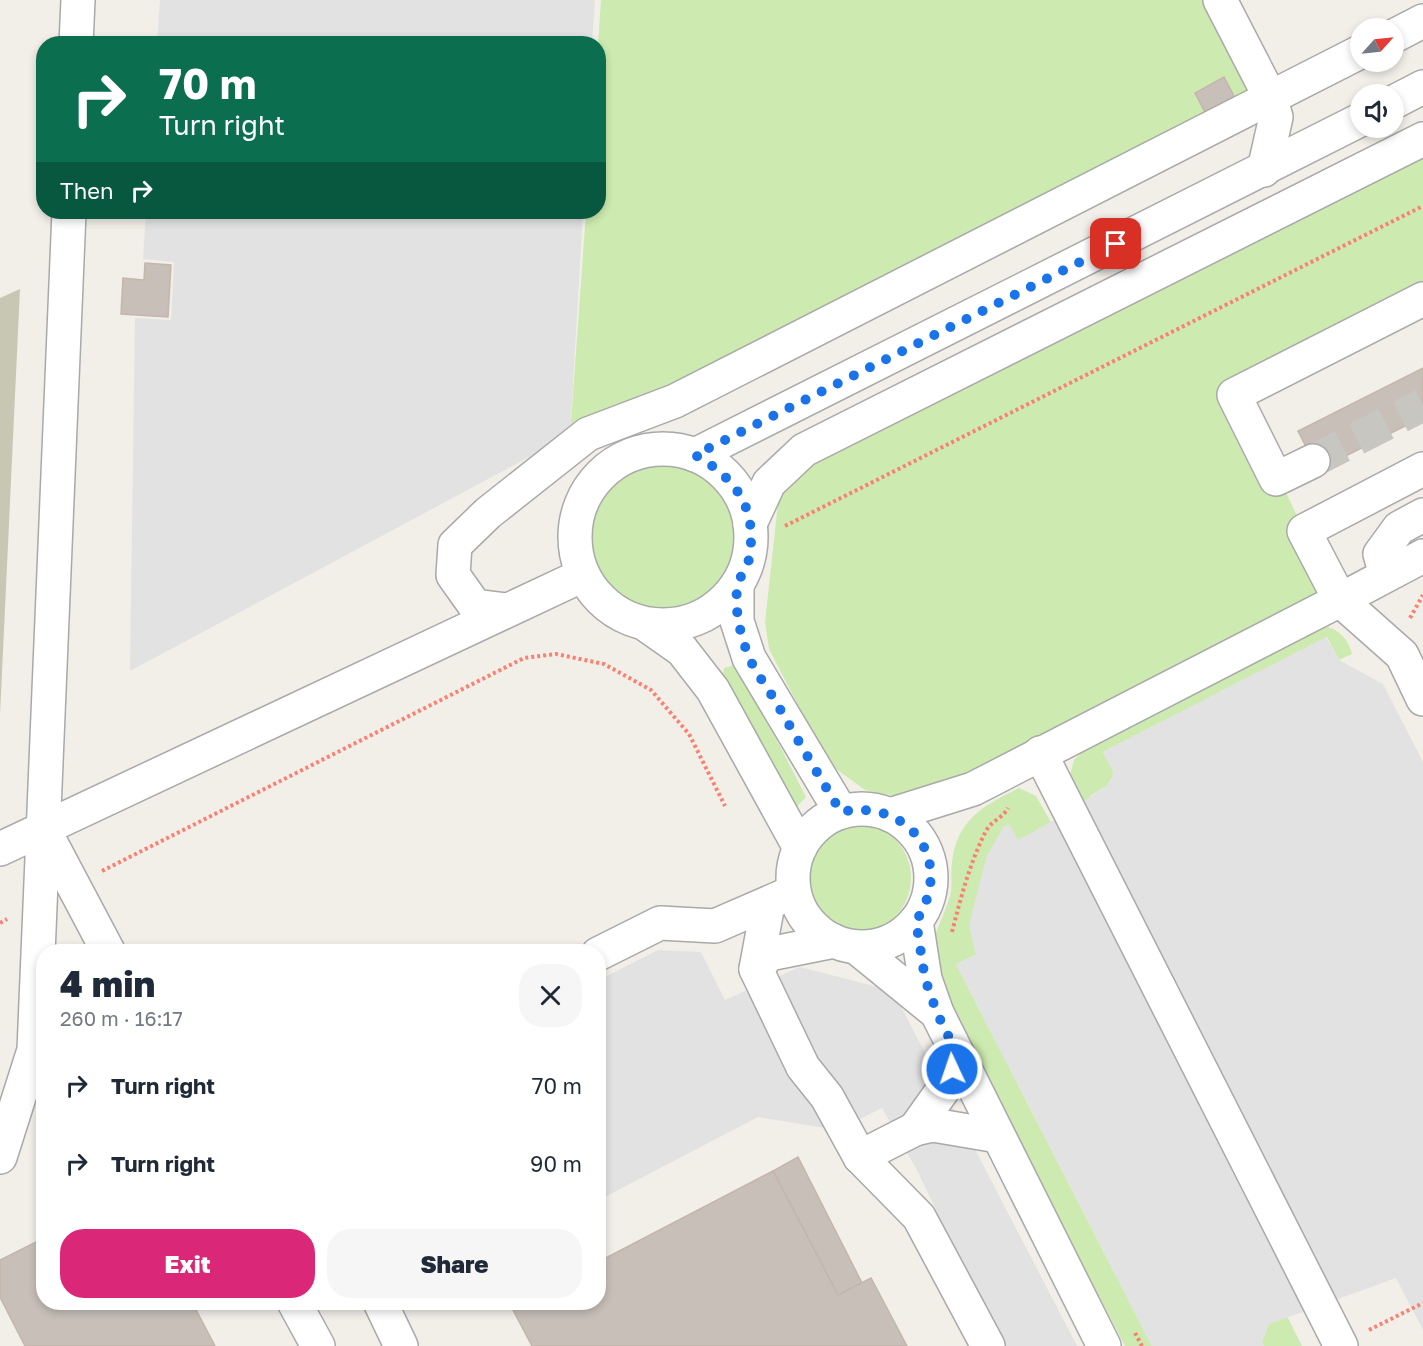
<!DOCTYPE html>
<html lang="en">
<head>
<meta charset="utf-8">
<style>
  :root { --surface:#fff; --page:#f6f6f7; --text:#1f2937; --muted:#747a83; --accent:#db2777 }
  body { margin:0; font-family:"Golos Text",sans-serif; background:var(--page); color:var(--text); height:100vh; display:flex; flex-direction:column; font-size:22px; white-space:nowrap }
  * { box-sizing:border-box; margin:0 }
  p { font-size:20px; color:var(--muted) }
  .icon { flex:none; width:33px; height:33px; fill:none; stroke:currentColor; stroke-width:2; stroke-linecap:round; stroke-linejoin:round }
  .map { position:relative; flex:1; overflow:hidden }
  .sheet { position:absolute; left:36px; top:944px; width:570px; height:366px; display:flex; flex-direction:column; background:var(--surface); border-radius:24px; box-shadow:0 3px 9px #0003 }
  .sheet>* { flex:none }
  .banner { position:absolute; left:36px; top:36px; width:570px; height:183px; border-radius:24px; box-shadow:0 3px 9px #0003; background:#0b6e4f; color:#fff; overflow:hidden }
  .needle { width:39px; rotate:63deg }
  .fabs { position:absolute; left:1350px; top:18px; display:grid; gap:12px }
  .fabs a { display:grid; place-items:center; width:54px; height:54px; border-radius:50%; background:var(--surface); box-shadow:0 3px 9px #0003; font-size:30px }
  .pin { position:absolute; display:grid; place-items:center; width:51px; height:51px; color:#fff; margin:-26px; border-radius:12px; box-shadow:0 3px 9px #0006 }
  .me { position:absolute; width:66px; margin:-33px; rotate:357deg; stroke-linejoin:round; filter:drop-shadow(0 0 4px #0008) }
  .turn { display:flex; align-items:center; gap:21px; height:126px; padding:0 24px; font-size:27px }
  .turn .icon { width:78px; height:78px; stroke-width:2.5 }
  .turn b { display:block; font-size:42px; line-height:51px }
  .then { display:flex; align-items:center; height:57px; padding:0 24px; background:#0003; gap:12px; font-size:22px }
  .round { display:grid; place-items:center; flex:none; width:63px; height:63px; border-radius:24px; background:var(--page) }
  .head { display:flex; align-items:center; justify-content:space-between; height:102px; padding:0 24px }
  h1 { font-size:36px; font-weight:800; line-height:45px }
  .cta { display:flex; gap:12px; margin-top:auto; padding:12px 24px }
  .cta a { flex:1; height:69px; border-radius:24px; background:var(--accent); color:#fff; font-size:24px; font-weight:800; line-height:69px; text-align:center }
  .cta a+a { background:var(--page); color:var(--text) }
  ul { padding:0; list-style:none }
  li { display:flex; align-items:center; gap:18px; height:78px; padding:0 24px }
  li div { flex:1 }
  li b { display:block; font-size:22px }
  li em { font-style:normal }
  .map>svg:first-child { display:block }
  .construction { fill:#c7c7b4 }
  .grass { fill:#cdebb0 }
  .parking { fill:#e2e2e2 }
  .building { fill:#c7bfb8; stroke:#c4b6ab; stroke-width:1.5 }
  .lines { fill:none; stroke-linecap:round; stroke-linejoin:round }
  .minor-tunnel { stroke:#c8c6c1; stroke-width:33; stroke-dasharray:33 16; stroke-linecap:butt }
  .minor-casing { stroke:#a9a9a9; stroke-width:36 }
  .path { stroke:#fa8072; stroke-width:4; stroke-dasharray:3 3; stroke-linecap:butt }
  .minor { stroke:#fff; stroke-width:33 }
  .route { stroke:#1a73e8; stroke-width:10; stroke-dasharray:0 18 }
</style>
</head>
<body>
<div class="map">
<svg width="1423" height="1346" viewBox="0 0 1423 1346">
  <rect width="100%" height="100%" fill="#f2efe9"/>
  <polygon class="construction" points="20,289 0,715 0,298"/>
  <g class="grass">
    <polygon points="601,0 1209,0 1248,78 1252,101 570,435 586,212 598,212 598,43"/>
    <polygon points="1423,155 1423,287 1233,380 1298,518 1321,594 937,789 896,796 865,790 828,763 769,649 765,622 778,503 787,484 806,468"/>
    <circle cx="664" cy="537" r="75"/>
    <path d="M1325,626c15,4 23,13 27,28l-13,6 -12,-23 -224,115 11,21 -7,13 -17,10 15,54 -36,-72 5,-18 16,-16z"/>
    <polygon points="735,665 740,668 806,797 790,814 722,678 724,668"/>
    <path d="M1019,788l17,8 15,26 -33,19 -42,114 -20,9 196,382h-27l-195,-375c-1,-32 11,-46 20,-75 3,-11 0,-22 2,-33 4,-43 32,-58 67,-75z"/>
    <circle cx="856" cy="878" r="55"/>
    <polygon points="1287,1316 1302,1346 1264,1346 1262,1341 1269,1324"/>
  </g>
  <g class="parking">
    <polygon points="160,0 595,0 592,43 157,43"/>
    <polygon points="146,212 583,212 570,435 130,671 135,318 171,320 174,262 143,259"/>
    <polygon points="1326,637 1339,660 1383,684 1423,762 1423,1330 1396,1278 1269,1324 1262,1341 1264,1346 1152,1346 956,964 976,955 969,925 986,858 1003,827 1009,824 1018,840 1051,822 1107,786 1114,773 1103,752"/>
    <polygon points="658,950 701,952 725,1000 800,967 893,991 1077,1346 1000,1346 918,1172 882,1108 838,1130 758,1117 599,1200 599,980"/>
  </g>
  <g class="building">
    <polygon points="1224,77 1236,100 1207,116 1195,93"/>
    <polygon points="145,263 171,265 168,317 121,314 123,278 144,280"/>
    <polygon points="1423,368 1423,417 1318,470 1298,431"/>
    <polygon points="798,1157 862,1283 838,1295 773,1171"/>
    <polygon points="773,1171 838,1295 871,1278 907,1346 532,1346 512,1308 523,1302 598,1302 598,1262"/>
    <polygon points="44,1238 44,1302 192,1302 215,1346 25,1346 0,1297 0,1260"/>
  </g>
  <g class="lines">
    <polyline class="minor-tunnel" points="1313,461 1423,405"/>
    <g class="minor-casing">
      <g id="minor">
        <polyline points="1220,0 1270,97 1276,117 1264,170"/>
        <polyline points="1394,36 1423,21"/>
        <polyline points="76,44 78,0"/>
        <polyline points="1394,102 1423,87"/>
        <circle cx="663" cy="537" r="88"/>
        <polyline points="695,455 1360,120"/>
        <polyline points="1313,461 1276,479 1234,395 1423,299"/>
        <polyline points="1423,469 1304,531 1340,600 1423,556"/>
        <polyline points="750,524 769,483 804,450 1423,139"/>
        <polyline points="1386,575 1380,554 1399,528 1423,515"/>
        <polyline points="737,585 737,621 749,658 841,812"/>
        <polyline points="507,610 475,606 453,575 455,545 488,513 588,434 675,401 1360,52"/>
        <polyline points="645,624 682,650 713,690 800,848"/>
        <polyline points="1040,753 1341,1346"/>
        <circle cx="862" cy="878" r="69"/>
        <polyline points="890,815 973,789 1340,600 1402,655 1423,699"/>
        <polyline points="44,830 108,951"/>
        <polyline points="0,849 583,575"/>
        <polyline points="768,904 756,969 803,1067 827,1097 860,1157 919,1217 988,1346"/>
        <polyline points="916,921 925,979 937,1013 1104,1346"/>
        <polyline points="856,947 937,1013"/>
        <polyline points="598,954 660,923 715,926 784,896"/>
        <polyline points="756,969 769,954 834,941"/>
        <polyline points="915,1129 947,1084 957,1054"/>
        <polyline points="0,1157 34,1050 69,212"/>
        <polyline points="860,1157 915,1129 933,1125 998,1136"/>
        <polyline points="294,1302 318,1346"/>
        <polyline points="380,1302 401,1346"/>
      </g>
    </g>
    <g class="path">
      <polyline points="785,526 1423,206"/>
      <polyline points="1410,618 1423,595"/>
      <polyline points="102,871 524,658 556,654 604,664 651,690 689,734 725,806"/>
      <polyline points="0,923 7,919"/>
      <path d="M952,932c9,-35 18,-70 34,-101 5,-10 17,-13 22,-23"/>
      <polyline points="1369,1330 1423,1303"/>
      <polyline points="1135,1333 1142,1346"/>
    </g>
    <use href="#minor" class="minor"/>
  </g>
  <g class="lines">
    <path class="route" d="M952,1069l5,-15 -20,-41 -12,-34 -9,-58c40,-60 -7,-123 -75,-109 -22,-36 -44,-73 -65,-110 -9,-15 -21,-30 -28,-47 -8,-22 -13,-42 -11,-67 1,-10 10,-19 12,-29 9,-50 -12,-80 -54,-104l421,-211"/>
  </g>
</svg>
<div class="fabs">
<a><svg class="needle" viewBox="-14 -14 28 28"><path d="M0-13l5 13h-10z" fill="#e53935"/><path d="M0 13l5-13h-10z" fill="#747a83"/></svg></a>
<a><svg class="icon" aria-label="sound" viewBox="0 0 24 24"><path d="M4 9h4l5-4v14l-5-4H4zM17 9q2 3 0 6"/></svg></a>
</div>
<div class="pin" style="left:1116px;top:244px;background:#d93025"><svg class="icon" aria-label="arrive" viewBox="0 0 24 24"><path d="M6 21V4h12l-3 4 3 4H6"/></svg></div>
<svg class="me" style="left:952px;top:1069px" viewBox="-20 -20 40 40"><circle r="17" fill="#1a73e8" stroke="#fff" stroke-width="3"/><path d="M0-11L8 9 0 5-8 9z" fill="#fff"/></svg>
<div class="banner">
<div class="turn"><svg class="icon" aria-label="right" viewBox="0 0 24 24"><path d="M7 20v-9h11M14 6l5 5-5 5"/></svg><div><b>70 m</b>Turn right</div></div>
<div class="then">Then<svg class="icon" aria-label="right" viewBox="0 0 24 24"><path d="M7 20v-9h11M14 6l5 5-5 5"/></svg></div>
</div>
<section class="sheet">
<div class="head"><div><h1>4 min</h1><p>260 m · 16:17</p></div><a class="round"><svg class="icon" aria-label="close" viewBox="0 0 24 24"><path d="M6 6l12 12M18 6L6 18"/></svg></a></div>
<ul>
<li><svg class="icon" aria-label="right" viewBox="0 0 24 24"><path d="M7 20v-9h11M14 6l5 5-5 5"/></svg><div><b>Turn right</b></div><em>70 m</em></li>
<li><svg class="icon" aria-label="right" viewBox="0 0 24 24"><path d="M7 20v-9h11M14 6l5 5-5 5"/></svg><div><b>Turn right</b></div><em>90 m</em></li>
</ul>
<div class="cta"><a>Exit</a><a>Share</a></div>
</section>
</div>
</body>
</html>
